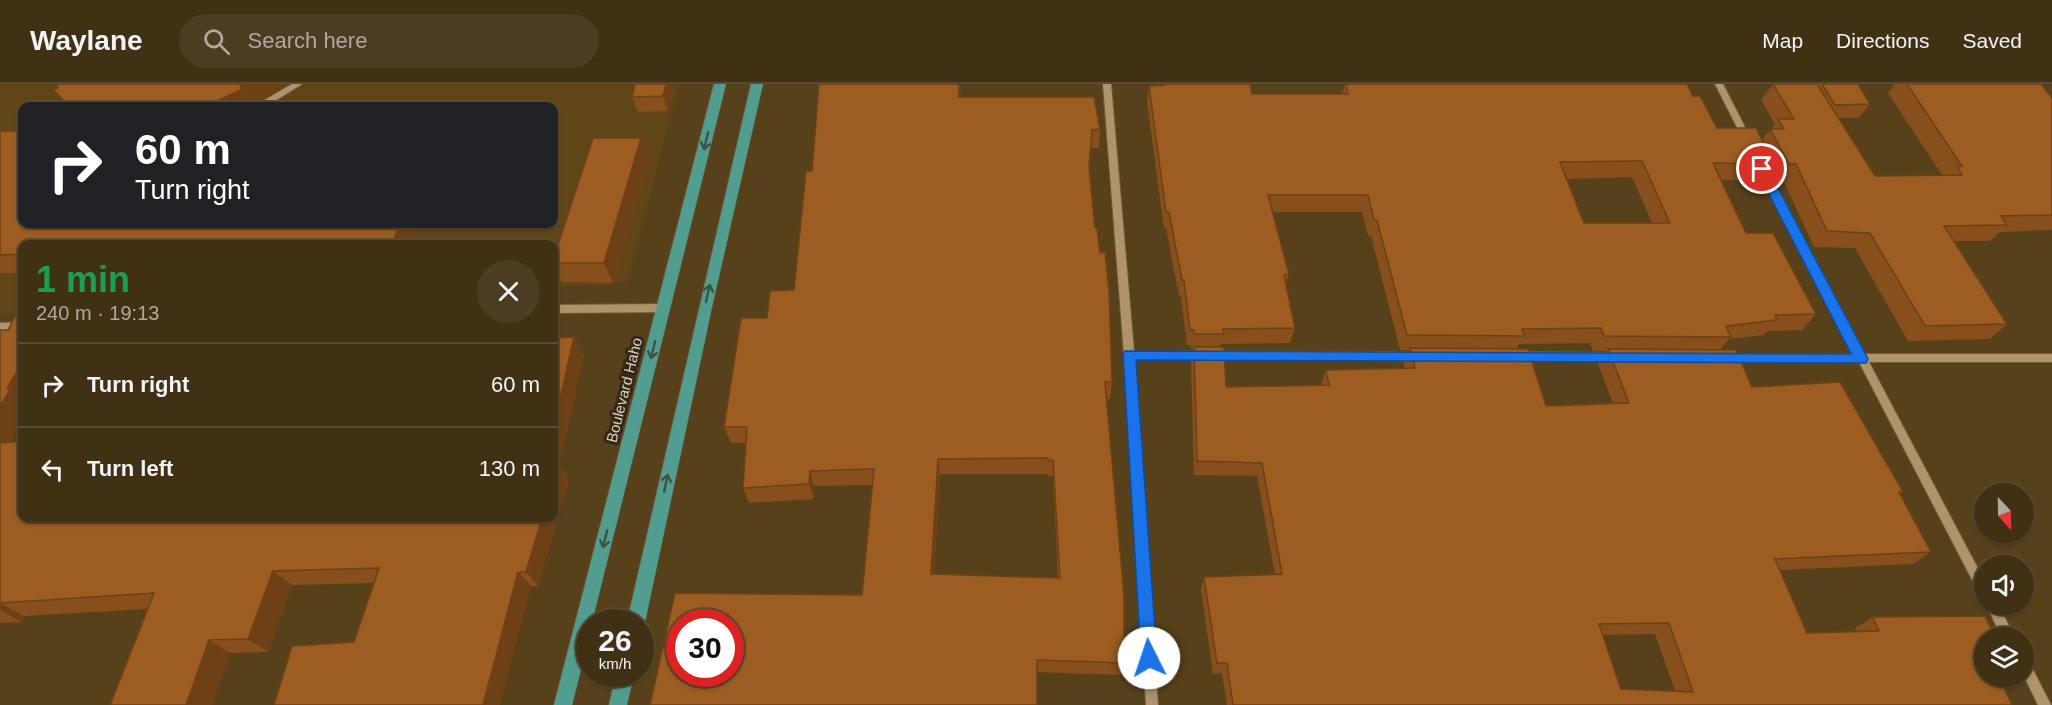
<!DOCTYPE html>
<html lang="en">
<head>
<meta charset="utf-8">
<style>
  :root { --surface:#413114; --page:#4c3d22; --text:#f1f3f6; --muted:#aea9a0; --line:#5a4c34 }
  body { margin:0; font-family:Arial,sans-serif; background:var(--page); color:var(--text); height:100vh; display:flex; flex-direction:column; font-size:22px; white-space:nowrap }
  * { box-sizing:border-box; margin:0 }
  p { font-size:20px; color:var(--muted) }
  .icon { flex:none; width:33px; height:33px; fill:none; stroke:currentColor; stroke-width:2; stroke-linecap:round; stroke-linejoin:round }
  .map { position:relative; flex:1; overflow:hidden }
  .side { position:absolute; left:18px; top:156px; width:540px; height:282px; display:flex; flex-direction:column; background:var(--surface); border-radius:12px; box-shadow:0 2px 4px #0004,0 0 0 2px var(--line) }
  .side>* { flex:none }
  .top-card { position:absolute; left:18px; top:18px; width:540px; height:126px; border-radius:12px; box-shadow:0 2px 4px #0004,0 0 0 2px var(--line); background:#202124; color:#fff; overflow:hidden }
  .needle { width:39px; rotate:158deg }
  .controls { position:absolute; left:1974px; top:399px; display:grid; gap:12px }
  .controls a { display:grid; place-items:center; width:60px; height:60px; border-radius:50%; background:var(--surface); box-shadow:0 2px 4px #0004,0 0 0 2px var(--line); font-size:30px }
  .speed { position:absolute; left:576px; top:525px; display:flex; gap:12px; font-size:30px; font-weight:700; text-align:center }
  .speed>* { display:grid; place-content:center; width:78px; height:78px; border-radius:50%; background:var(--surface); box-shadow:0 2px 4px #0004,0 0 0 2px var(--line); line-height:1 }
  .speed small { font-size:15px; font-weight:400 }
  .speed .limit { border:9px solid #d22; background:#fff; color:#111 }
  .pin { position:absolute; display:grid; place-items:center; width:51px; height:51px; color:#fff; margin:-26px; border:3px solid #fff; border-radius:50%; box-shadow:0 2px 6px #0007 }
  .me { position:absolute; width:66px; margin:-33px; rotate:356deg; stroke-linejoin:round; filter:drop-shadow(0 0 4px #0008) }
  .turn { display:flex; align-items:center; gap:21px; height:126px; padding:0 18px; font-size:27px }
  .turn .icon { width:78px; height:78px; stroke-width:2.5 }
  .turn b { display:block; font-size:42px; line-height:51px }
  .round { display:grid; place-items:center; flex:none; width:63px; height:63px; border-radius:32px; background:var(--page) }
  .summary { display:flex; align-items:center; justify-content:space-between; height:102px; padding:0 18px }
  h1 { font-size:36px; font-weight:600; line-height:45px; color:#1e9e55 }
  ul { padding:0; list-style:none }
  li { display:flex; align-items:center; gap:18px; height:84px; padding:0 18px; border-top:2px solid var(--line) }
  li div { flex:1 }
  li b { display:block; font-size:22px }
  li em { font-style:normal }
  header { display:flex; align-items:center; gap:36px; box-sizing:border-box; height:84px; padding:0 30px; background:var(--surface); border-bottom:2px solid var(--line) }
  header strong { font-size:28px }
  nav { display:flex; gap:33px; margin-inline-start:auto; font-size:21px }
  .search { width:420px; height:54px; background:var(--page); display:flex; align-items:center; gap:15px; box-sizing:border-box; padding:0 21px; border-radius:33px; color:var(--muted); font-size:22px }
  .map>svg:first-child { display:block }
  .built { fill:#604616; fill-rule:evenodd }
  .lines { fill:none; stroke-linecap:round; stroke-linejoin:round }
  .minor-casing { stroke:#705d3c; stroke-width:2 }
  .major-casing { stroke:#705d3c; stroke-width:1 }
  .minor { fill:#ad946c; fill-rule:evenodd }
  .major { fill:#519e91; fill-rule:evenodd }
  .wall { fill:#874f1c; fill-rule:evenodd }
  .shaded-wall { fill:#6e4016 }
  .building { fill:#9d5c20; stroke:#6e4016; stroke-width:1.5; fill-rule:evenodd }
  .oneway { stroke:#3e5243 }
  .route { fill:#1a73e8; stroke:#114b97; stroke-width:1.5 }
  .labels { text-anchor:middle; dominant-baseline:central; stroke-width:6; stroke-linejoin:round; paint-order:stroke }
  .street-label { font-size:15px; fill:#ded0bc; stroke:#342919 }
</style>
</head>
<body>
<header>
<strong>Waylane</strong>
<div class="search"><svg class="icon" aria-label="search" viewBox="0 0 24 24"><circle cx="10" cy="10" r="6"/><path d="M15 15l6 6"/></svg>Search here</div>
<nav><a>Map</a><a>Directions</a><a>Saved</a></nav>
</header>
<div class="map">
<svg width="2052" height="621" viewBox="0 0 2052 621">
  <rect width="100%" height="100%" fill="#57411a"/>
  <path class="built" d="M0,0h679l-52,199 -73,4v-43h-532v70h-22zM22,22h532v118h-532z"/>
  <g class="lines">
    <g class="minor-casing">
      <g id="minor">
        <polygon points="292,0 302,0 267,22 257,22 258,20"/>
        <polygon points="1103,0 1111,0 1134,267 1420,268 1424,269 1425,272 1424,275 1420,276 1134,275 1158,621 1146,621 1124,271"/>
        <polygon points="1715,0 1723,0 1751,55 1750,57 1744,57"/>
        <polygon points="1760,77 1765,80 1865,270 2052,270 2052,278 1869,278 1984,496 1984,512 1980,511 1859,278 1723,277 1722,274 1723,271 1727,270 1854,270 1755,80"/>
        <polygon points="664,220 669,224 664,228 554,229 554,221"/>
        <polygon points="22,238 22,246 0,247 0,239"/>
        <polygon points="1517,268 1615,269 1619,270 1620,273 1619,276 1615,277 1517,276 1513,275 1512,272 1513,269"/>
        <polygon points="1986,520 1998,520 2015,554 2002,554"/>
        <polygon points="2024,574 2028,576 2051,621 2038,621 2024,592"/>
      </g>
    </g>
    <g class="major-casing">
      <g id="major">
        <polygon points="714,0 726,0 592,538 590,538 590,550 572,621 554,621"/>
        <polygon points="751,0 763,0 712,223 645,538 640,544 640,538 627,538"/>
        <polygon points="616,590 634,590 627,621 609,621"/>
      </g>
    </g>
    <use href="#minor" class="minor"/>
    <use href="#major" class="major"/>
  </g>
  <g class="wall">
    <polygon points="635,0 674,0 668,27 638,28 632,13"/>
    <path d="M1162,0h88l2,10h90l3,-10h342l6,12 24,32 45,12 13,-16 -14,-24 12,-16h85l12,20 -11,14h-21l37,58 67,-1 -54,-82 7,-9h146l11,14v132l-52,2 -10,9h-36l53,83 -17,15 -82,2 -53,-93 -41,-1 -31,-67h-7l-6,-11 -8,11h-41l25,53 70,81 -14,16 -34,1 -4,4 -35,4 -9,11 32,37 151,105 -3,2 31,58 -18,12 -133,6 27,63 49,-2 -1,-3 18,-11 143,62 -13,6 9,20h-785l-5,-32 -9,1 -12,-85 3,-12 71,-2 -18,-99 -63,-1 -3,-113 3,-13h-3v-4h-4l-6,-49h-2l-13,-68h-2l-17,-126 2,-16h13zM1632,93l20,46h-68l-18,-44zM1272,128h90l6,24h3l29,114h9l-6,13 2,5 -79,2 -5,15 -95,2 -6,-40 1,-3 69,-1 5,-15 -9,-45 3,-9zM1590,259l3,8h14l-9,13 15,39 -67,3 -29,-57 2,-5zM1655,550l20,57 -54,-2 -19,-54z"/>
    <path d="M961,6v7l139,32 -1,19h-8l-2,20 23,214 -2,17h-4l18,264 -2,12 -85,-3 -175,-77 10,-110 -58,1v13l-65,4 -6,-15 3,-45h-15l-7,-16 43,-109 27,-28zM940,390h108v2h5l5,102 -124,-4z"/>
    <polygon points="0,47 22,140 416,140 417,141 411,160 22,160 22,189 0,189"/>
    <polygon points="641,54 649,75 613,199 562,198 554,182 554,173"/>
    <polygon points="0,246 8,246 12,358 554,434 554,254 574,253 584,271 559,381 569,395 538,502 531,502 354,558 374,499 292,501 268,568 230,569 212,621 110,621 147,525 24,532 22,538 0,539"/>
  </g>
  <g class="shaded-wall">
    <polygon points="242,0 288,0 257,18 255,22 256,22 206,22"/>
    <polygon points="666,0 674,0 668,27 663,12"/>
    <polygon points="959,0 960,0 961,6 960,32 959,13"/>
    <polygon points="641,54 649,75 613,199 604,179"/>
    <polygon points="399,140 416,140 417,141 411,160 393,160"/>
    <polygon points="574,253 584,271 559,381 569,395 538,502 526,488 542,434 554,434 554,342"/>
    <polygon points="22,280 22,340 0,377 0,322 7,304"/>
    <polygon points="938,375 940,390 933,504 931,490"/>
    <polygon points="810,387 814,402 814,415 809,400"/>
    <polygon points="273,487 292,501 268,568 248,555"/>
    <polygon points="518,488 531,502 500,621 483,621"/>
    <polygon points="0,519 24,532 22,538 0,526"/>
    <polygon points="209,556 230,569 212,621 186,621"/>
  </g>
  <g class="building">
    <polygon points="58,0 242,0 240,3 243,5 206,22 68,22 53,5 58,4"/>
    <polygon points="635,0 666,0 663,12 632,13"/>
    <path d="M819,0h140v13h135l6,32 -8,1 -3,37 6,61h2l3,25 5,-1 4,39 3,91h-7l19,213v68l-87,-3v45h-387l25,-112 187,2 12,-126 -64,2 -1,13 -66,4 4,-61h-23l17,-109h26l3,-27 24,-1 12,-119h6zM1048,374v3l5,-1 7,118 -129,-4 7,-115zM680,538h50v52h-50z"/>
    <path d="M1165,0h85l2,10h96l-2,-10h341l6,12h7l17,32h39l18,36 -61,-1 33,70h27l43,81 -41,1 2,5 -51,6 5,11 -127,-1 -3,-8 -79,1 3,7 -118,-1 -30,-115h-3l-6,-25h-100l21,79 -5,1 11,53 -72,1 1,5h-30v-4h-4l-6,-50h-2l-13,-68h-3l-17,-126 16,-1zM1642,77l28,62h-86l-24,-61z"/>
    <polygon points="1773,0 1817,0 1875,92 1962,91 1957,82 1962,82 1907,0 2041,0 2052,14 2052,131 2001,132 2007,141 1944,142 2007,240 1925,242 1870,149 1827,147 1796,80 1789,80 1770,45 1784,45 1778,35 1794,35"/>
    <polygon points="1822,0 1858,0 1870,20 1835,21"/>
    <polygon points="0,47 22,47 22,140 399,140 393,160 22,160 22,170 0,171"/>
    <polygon points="593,54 641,54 604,179 554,179 554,173"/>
    <polygon points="22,219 22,280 7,304 11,304 0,322 0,246 8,246"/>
    <polygon points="574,253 554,342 554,254"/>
    <path d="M1194,263h30l2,40 103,-2 -3,-15 89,-2 -5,-20 118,1 18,57 83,-3 -21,-54 128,1 16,37 88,-5 63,110h-4l32,60 -156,7 32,74 72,-2 -6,-14 112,-1 11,22h-12v38h31l1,3h-16l12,26h-779l-6,-42h-10l-13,-86 78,-3 -20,-111 -65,-2zM1669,539l24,69 -72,-3 -22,-65z"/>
    <polygon points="22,357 22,434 542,434 526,488 518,488 483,621 274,621 292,562 354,558 379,484 273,487 248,555 209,556 186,621 110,621 154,509 0,519 0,359"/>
    <polygon points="554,379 558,379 554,394"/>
  </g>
  <defs><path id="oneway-shaft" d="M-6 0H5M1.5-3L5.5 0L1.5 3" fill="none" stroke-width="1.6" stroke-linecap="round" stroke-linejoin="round" transform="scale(1.5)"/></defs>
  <g class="oneway">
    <use href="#oneway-shaft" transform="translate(706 57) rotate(104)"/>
    <use href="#oneway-shaft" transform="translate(708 209) rotate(-77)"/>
    <use href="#oneway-shaft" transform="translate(653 266) rotate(104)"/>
    <use href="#oneway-shaft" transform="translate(666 399) rotate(-78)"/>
    <use href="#oneway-shaft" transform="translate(605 455) rotate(104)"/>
  </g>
  <polygon class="route" points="1762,80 1768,85 1866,271 1868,275 1866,279 1136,276 1157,574 1155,580 1149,582 1144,580 1141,574 1123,271 1125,267 1851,270 1756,85"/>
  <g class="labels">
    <g class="street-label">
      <text transform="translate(624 306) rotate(-76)">Boulevard Haho</text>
    </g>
  </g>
</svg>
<div class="controls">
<a><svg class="needle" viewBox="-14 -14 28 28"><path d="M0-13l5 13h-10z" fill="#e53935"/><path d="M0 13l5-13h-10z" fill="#aea9a0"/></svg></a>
<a><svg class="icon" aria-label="sound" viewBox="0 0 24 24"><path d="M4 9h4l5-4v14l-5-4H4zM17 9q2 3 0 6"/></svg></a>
<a><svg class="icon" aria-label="layers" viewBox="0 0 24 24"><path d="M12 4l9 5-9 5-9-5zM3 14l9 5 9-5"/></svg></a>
</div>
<div class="speed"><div>26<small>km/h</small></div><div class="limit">30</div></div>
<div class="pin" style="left:1762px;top:85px;background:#d93025"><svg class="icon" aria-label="arrive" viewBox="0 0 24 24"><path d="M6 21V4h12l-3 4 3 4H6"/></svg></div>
<svg class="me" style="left:1149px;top:574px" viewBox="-20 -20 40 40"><circle r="19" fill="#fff"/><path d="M0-13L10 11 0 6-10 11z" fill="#1a73e8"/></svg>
<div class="top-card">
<div class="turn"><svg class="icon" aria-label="right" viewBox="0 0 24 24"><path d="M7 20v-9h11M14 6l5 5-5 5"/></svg><div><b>60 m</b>Turn right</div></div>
</div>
<section class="side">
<div class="summary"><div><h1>1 min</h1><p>240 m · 19:13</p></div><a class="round"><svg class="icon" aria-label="close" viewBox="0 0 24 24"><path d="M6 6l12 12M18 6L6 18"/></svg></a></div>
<ul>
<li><svg class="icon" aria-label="right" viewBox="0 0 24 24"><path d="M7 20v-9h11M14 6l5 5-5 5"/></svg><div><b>Turn right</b></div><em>60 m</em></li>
<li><svg class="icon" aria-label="left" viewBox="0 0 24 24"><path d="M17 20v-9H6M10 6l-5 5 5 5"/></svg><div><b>Turn left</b></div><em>130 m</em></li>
</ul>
</section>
</div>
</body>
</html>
